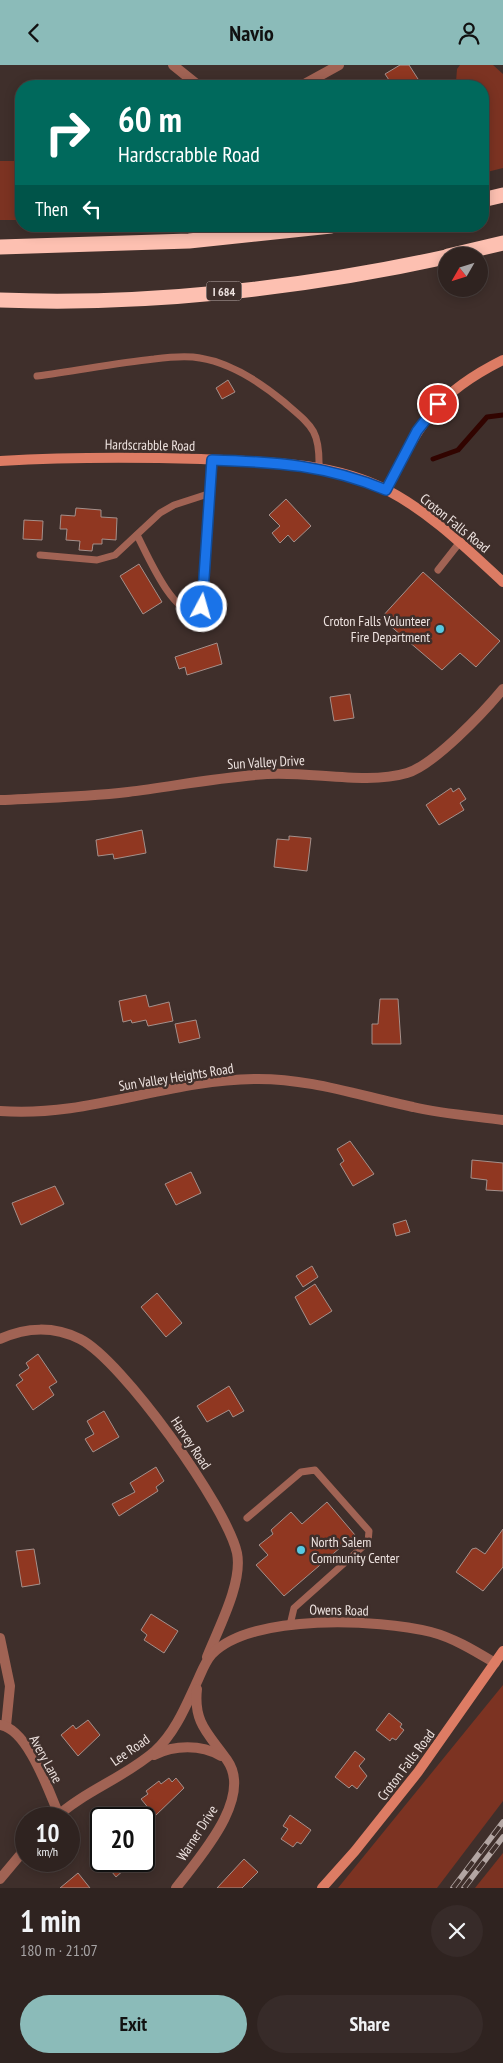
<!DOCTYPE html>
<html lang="en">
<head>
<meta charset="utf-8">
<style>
  :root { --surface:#2f2320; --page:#372b29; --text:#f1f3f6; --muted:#a7a4a5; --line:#4a403e; --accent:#8bbbb9 }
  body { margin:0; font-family:"PT Sans Narrow",sans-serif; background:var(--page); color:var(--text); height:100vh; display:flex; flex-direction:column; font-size:19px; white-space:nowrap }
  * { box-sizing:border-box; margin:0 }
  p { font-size:16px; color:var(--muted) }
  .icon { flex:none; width:28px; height:28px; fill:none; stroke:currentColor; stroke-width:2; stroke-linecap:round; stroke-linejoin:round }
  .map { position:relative; height:1823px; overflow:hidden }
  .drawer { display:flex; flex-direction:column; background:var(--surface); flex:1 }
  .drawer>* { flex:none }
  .banner { position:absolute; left:15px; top:15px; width:474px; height:152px; border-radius:20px; box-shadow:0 2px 12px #0003,0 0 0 1px var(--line); background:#00695c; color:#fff; overflow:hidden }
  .needle { width:32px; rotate:231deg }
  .tools { position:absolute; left:438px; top:182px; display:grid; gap:10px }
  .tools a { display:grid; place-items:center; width:50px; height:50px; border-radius:50%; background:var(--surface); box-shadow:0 2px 12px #0003,0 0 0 1px var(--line); font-size:25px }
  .speed { position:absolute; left:15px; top:1742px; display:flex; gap:10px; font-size:25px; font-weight:700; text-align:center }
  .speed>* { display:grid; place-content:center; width:65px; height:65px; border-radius:50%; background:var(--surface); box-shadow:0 2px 12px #0003,0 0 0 1px var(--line); line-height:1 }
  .speed small { font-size:12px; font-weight:400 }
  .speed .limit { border:2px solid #111; border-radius:8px; background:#fff; color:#111 }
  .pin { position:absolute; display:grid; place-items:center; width:42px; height:42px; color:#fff; margin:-21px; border:2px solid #fff; border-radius:50%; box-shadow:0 1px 5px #0007 }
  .me { position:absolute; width:55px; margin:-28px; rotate:6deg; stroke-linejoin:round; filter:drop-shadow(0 0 4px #0008) }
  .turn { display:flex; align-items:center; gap:18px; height:105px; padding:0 20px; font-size:22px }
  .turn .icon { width:65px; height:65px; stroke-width:2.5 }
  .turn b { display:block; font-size:35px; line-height:42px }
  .then { display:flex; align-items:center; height:48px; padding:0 20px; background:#0003; gap:10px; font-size:19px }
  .round { display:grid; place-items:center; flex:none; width:52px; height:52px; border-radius:26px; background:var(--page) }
  .summary { display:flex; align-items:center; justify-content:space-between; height:85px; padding:0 20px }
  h1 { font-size:30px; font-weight:700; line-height:38px }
  .cta { display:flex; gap:10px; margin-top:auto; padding:10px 20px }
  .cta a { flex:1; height:58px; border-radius:30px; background:var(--accent); color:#111; font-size:20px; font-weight:700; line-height:58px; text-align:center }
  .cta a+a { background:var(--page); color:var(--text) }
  header { display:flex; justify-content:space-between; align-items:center; height:65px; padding:0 20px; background:var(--accent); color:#111; font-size:22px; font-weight:700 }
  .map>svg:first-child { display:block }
  .green { fill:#7c3322 }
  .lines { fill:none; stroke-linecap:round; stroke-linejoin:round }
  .stream { stroke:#310400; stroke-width:5 }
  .building { fill:#903721; stroke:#a4908b }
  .lane { stroke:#a16354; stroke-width:7 }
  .street { stroke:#a16354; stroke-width:10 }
  .secondary { stroke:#dd7c64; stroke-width:10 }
  .highway { stroke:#fdc0b1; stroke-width:15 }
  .rail-casing { stroke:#b3a6a3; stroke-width:5.5 }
  .rail { stroke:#3f2f2b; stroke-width:4; stroke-dasharray:11; stroke-linecap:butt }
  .route-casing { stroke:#114b97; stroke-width:12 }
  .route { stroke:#1a73e8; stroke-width:9 }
  .poi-dot { fill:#57c9e2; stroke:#3f2f2b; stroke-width:2 }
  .labels { text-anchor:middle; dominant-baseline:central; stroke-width:5; stroke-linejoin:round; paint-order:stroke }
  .shield { fill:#3f2f2b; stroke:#baadaa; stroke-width:1 }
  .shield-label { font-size:12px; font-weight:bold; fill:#eee3e0 }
  .street-label { font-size:14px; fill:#eee3e0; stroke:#3f2f2b }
  .poi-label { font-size:14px; fill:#eee3e0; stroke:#3f2f2b; text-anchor:end }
</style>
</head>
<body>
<header><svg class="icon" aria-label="back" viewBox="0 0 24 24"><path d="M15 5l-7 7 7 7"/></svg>Navio<svg class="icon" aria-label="person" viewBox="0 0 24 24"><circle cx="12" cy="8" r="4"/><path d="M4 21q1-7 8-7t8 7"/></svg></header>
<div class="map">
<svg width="503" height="1823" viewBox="0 0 503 1823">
  <rect width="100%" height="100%" fill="#3f2f2b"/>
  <g class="green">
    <polygon points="460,0 493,0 503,9 503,103 483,108 482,21 459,21 456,17 457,4"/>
    <rect x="0" y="96" width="21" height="59"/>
    <polygon points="503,1620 503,1736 437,1823 338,1823"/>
    <polygon points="503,1788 503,1823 475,1823"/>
  </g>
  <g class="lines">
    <polyline class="stream" points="433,394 458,385 487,352 503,350"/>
  </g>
  <g class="building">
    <polygon points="400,0 409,0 418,14 407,21 393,21 385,9"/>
    <polygon points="228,315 235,327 222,334 216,323"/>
    <polygon points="286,434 311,461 294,477 288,470 280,478 272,468 280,461 269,450"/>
    <polygon points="76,443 101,445 101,452 117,453 116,475 102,474 102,479 93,479 92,486 79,485 80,476 66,475 67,464 60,464 61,450 75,451"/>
    <polygon points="24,455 43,456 42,475 23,474"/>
    <polygon points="139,499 162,537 143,549 120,511"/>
    <polygon points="423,507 500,576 476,602 460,588 442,605 381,553"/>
    <polygon points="217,578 222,599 187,610 185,602 179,604 175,592"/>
    <polygon points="350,629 354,653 334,656 330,632"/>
    <polygon points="451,723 453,727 459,723 466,734 460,738 464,745 439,760 426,740"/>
    <polygon points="142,765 146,788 114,794 113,789 98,791 96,775"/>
    <polygon points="289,771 311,773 307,806 274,802 277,774 289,775"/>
    <polygon points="146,930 149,942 169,937 173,956 148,961 146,955 132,958 131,955 123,957 119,936"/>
    <polygon points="380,934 398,934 401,979 372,979 372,959 378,959"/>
    <polygon points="196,955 200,973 179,978 175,959"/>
    <polygon points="350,1076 374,1109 353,1121 340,1099 344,1096 337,1084"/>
    <polygon points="472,1095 503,1098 503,1126 486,1125 487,1115 471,1113"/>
    <polygon points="191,1107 201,1128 176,1140 165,1119"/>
    <polygon points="55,1121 64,1139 21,1160 12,1138"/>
    <polygon points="406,1155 410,1167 396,1171 393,1159"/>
    <polygon points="312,1201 318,1212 303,1222 296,1211"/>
    <polygon points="315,1219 332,1246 310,1260 295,1232"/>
    <polygon points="157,1228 182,1258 166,1272 141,1242"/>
    <polygon points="38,1289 57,1317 49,1322 54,1330 33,1345 16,1320 23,1315 19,1310 29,1303 26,1298"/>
    <polygon points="229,1321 244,1346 233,1352 229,1345 207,1357 197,1341"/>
    <polygon points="104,1346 119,1372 93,1387 85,1374 94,1369 87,1356"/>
    <polygon points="156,1402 164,1416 156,1422 158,1426 119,1451 112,1439 135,1427 130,1418"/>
    <polygon points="327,1437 355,1470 284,1531 256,1500 268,1490 259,1480 273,1469 271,1465 291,1447 302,1459"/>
    <polygon points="503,1464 503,1502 483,1526 456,1507 472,1484 476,1483 485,1489"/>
    <polygon points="34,1484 40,1519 22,1522 16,1486"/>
    <polygon points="151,1549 178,1566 164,1588 144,1575 147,1570 141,1565"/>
    <polygon points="389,1648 402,1659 400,1662 404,1665 396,1675 392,1673 390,1676 376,1665"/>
    <polygon points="88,1655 100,1670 78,1691 61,1670 73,1660 76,1664"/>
    <polygon points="355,1686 365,1694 359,1701 367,1711 357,1724 352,1720 349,1723 335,1712"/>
    <polygon points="169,1713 172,1717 176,1713 184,1723 155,1751 141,1734 148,1729 146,1726 159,1716 161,1719"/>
    <polygon points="290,1750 311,1765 301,1779 297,1777 293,1782 281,1774 288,1764 283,1761"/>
    <polygon points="244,1794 258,1807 242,1823 217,1823"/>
    <polygon points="103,1796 134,1796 116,1812"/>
    <polygon points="78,1808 90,1823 60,1823"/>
  </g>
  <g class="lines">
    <g class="lane">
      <path d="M37,311c39,-5 78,-13 117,-17 15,-2 32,-4 46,-1 31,5 60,24 84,44 28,24 36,28 35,66"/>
      <path d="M137,470c10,19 35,79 59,77l8,-9 7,-110"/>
      <polyline points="40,490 97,495 115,490 160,448 174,440 211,428 212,395"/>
      <polyline points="438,505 460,477"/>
      <polyline points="247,1453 301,1407 315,1405 369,1466 368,1477 294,1543 290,1560"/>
    </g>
    <g class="street">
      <polyline points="173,0 199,21"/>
      <polyline points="301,21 339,0"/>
      <path d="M0,735c43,-2 86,-3 128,-8 47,-6 93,-15 139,-18 43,-3 100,11 140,-1 27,-8 77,-61 96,-84"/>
      <path d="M0,1046c86,7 168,-31 254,-32 55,-1 106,17 159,28 30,7 60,9 90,13"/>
      <path d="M0,1274c26,-12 54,-13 80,0 42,21 147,168 157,214 6,30 -19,76 -30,104"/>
      <polyline points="0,1573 10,1621 6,1661"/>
      <path d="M0,1660c28,4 49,67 59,90"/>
      <path d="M154,1690c20,-10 47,-11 67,1"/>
      <path d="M54,1754c30,-28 70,-41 101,-68 19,-17 30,-43 41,-67 5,-10 8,-21 16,-30 40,-41 167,-35 219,-22 23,6 44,19 64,31"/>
      <polyline points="0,1814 26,1783"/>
      <path d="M176,1823c22,-29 78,-90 51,-128 -17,-25 -34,-36 -30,-71"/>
    </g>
    <g class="secondary">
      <path d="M0,396c67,-4 134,-4 201,-2 63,3 129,2 186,31 44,23 80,59 116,92"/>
      <path d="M386,425c35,-67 47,-95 117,-130"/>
      <polyline points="322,1823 355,1786 418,1707 503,1586"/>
    </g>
    <g class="highway">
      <polyline points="482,135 503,130"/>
      <polyline points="0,182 189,176 331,161"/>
      <polyline points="448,191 503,178"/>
      <path d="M0,235c145,6 305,-12 446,-43"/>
    </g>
    <g class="rail-casing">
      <g id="rail">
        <polyline points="453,1823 503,1757"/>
        <polyline points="464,1823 503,1772"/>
      </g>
    </g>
    <use href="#rail" class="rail"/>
  </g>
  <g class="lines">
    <g class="route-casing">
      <path id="route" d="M202,542l10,-147c65,2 114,5 174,30l31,-59 21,-27"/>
    </g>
    <use href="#route" class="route"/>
  </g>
  <g class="poi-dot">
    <circle cx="440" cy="564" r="5"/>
    <circle cx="301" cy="1485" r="5"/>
  </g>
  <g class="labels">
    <rect class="shield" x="206.5" y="216.5" width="35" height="19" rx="4"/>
    <g class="shield-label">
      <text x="224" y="226">I 684</text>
    </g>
    <g class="street-label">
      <text transform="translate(150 380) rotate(1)">Hardscrabble Road</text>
      <text transform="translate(455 458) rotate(39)">Croton Falls Road</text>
      <text transform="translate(266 697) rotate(-3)">Sun Valley Drive</text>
      <text transform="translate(176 1012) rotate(-9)">Sun Valley Heights Road</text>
      <text transform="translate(191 1378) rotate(56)">Harvey Road</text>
      <text transform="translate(339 1545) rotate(1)">Owens Road</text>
      <text transform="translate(130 1685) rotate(-35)">Lee Road</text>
      <text transform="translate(46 1694) rotate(61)">Avery Lane</text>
      <text transform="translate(406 1700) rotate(-53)">Croton Falls Road</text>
      <text transform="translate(197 1768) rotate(-57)">Warner Drive</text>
    </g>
    <g class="poi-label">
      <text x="430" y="556">Croton Falls Volunteer<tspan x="430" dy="16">Fire Department</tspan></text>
      <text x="311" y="1477" text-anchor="start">North Salem<tspan x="311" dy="16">Community Center</tspan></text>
    </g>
  </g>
</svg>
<div class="tools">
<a><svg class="needle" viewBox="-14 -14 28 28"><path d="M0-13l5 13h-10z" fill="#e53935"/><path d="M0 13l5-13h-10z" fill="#a7a4a5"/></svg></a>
</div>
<div class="speed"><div>10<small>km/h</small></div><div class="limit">20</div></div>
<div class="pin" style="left:438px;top:339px;background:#d93025"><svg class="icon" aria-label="arrive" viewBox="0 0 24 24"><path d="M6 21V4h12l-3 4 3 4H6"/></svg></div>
<svg class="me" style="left:202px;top:542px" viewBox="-20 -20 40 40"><circle r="17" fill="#1a73e8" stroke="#fff" stroke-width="3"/><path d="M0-11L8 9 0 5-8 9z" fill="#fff"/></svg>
<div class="banner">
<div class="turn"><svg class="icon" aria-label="right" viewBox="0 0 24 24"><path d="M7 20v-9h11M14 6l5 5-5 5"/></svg><div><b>60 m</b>Hardscrabble Road</div></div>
<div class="then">Then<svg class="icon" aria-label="left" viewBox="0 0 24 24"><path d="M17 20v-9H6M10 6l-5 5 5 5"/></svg></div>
</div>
</div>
<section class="drawer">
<div class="summary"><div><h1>1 min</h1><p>180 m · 21:07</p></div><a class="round"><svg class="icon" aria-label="close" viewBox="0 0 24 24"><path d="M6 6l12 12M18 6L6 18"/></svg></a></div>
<div class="cta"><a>Exit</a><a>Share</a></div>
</section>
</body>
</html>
